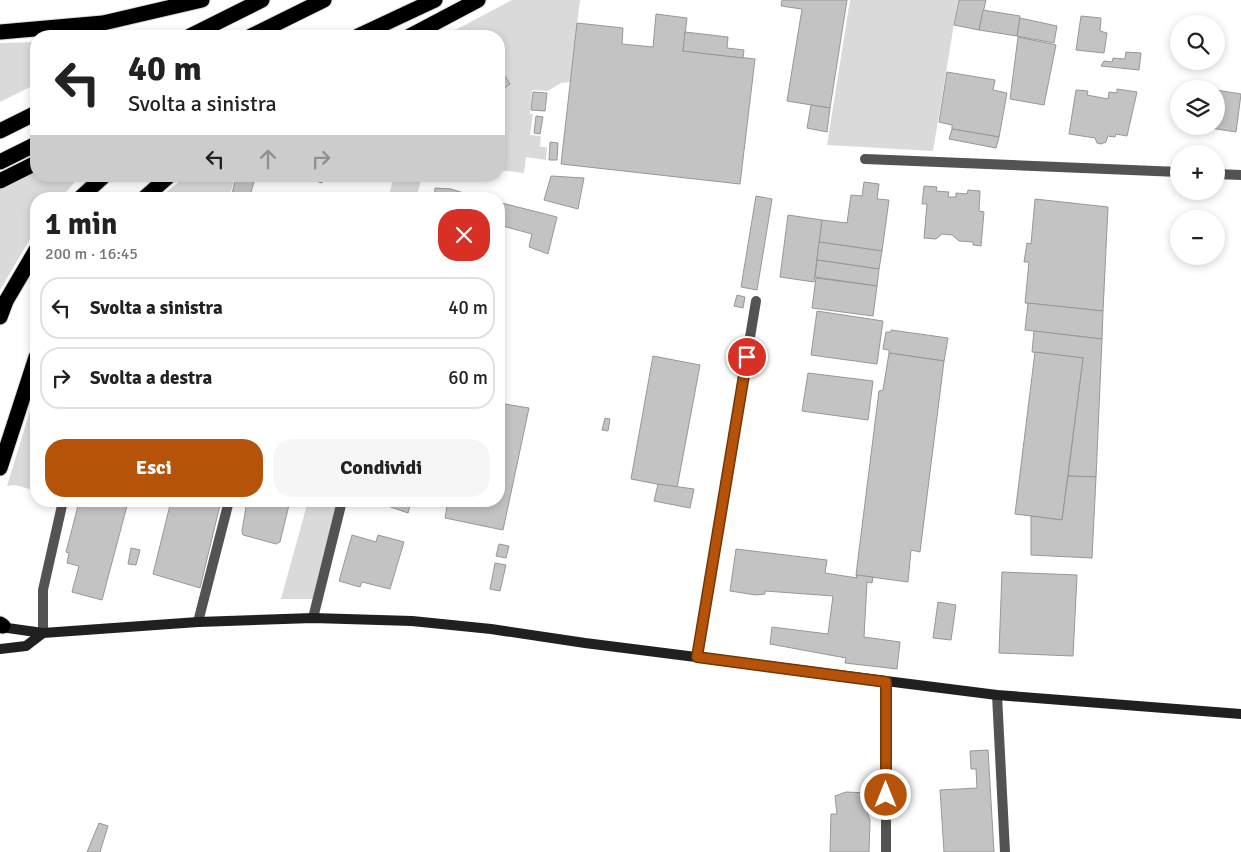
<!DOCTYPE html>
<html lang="it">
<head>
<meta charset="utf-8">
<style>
  :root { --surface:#fff; --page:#f6f6f6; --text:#222; --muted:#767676; --line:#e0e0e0; --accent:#b45309 }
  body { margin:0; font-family:Signika,sans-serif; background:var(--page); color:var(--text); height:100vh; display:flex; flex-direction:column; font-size:19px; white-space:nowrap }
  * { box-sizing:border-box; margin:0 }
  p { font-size:16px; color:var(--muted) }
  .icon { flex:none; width:28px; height:28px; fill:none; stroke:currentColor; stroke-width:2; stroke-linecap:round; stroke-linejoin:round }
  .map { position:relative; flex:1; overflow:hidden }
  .sheet { position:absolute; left:30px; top:192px; width:475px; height:315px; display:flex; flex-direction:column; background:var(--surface); border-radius:20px; box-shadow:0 2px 8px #0003 }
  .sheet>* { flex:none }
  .hud { position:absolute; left:30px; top:30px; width:475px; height:152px; border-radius:20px; box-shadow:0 2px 8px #0003; background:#fff; color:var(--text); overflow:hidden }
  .controls { position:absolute; left:1170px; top:15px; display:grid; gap:10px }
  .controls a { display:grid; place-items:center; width:55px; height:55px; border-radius:50%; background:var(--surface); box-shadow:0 2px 8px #0003; font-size:25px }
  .pin { position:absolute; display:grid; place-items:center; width:42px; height:42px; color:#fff; margin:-21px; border:2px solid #fff; border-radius:50%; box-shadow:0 1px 5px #0007 }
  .me { position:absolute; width:55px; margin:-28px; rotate:0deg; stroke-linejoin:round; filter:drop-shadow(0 0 4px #0008) }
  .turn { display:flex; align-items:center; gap:18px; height:105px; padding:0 15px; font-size:22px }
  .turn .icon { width:65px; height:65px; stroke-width:2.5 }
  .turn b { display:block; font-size:35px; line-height:42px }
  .lanes { display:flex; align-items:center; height:48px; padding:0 15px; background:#0003; justify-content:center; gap:25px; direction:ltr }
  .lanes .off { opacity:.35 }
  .round { display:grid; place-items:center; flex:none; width:52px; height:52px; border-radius:20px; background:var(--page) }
  .summary { display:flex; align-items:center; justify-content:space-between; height:85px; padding:0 15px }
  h1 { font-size:30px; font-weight:700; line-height:38px }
  .primary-button { display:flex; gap:10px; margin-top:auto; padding:10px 15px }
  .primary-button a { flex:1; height:58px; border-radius:20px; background:var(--accent); color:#fff; font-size:20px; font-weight:700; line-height:58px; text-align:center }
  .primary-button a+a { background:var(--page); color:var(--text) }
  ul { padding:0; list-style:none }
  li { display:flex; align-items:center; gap:15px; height:62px; margin:0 10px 8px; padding:0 5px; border:2px solid var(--line); border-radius:20px }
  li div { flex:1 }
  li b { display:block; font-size:19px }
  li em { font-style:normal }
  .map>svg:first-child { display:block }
  .green { fill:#dadada }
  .building { fill:#c3c3c3; stroke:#979797 }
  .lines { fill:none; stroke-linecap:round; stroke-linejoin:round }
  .highway-casing { stroke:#dbdbdb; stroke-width:17 }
  .street { stroke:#535353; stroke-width:10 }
  .secondary { stroke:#202020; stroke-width:10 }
  .highway { stroke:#000; stroke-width:15 }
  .route-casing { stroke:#753606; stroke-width:12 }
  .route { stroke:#b45309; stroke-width:9 }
</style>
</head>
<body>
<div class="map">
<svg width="1241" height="852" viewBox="0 0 1241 852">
  <rect width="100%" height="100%" fill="#fff"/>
  <g class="green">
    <polygon points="512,0 580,0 570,82 561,83 548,91 532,90 530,114 533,114 530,135 541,136 540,147 547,147 546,160 526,157 524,173 499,170 499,36 444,36"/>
    <polygon points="850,0 958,0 933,151 827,145"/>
    <polygon points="36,42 36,84 0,102 0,43"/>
    <polygon points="36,168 36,176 80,176 60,199 36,199 36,229 0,290 0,187"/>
    <polygon points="186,176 235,176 229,199 158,199"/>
    <polygon points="394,176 422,176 416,199 388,199"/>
    <polygon points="36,391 36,491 16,485 7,486"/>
    <polygon points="308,501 340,501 316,599 281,599"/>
  </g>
  <g class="building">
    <polygon points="782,0 847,0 830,108 787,101 802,9 781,6"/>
    <polygon points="959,0 986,0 979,30 954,25"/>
    <polygon points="983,10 1020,16 1017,36 979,30"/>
    <polygon points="656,14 687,18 683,51 755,59 740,184 561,164 577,23 623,28 622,44 653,47"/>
    <polygon points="1081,16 1101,18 1100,31 1107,33 1104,53 1076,50"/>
    <polygon points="1020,18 1057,26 1054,43 1017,36"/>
    <polygon points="685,32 728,37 727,48 744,50 743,58 683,51"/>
    <polygon points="1018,37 1056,45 1044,105 1010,99"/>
    <polygon points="1126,52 1141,53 1139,70 1101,66 1104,61 1112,62 1113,58 1125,59"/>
    <polygon points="499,67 510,84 499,92"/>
    <polygon points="947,72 995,80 993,90 1007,93 999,137 952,129 952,125 939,122"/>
    <polygon points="1117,89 1137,92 1127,136 1116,134 1115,137 1108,136 1106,142 1101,144 1097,143 1095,138 1069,134 1076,90 1088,91 1087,95 1108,99 1109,92 1117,93"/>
    <polygon points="1216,90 1241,94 1236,132 1198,126 1216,126"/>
    <polygon points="533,92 547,93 545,111 531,110"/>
    <polygon points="811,105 830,108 827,132 807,128"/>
    <polygon points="536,116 543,117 540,134 534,133"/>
    <polygon points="952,129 999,137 996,148 949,139"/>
    <polygon points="550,142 558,143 557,160 549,160"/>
    <polygon points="236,176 256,176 250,195 246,194 245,199 231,199"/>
    <polygon points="305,176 323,176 322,183 305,178"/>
    <polygon points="551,176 584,178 578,209 544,200"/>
    <polygon points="864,182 879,184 877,199 889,200 882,251 819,242 822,220 847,223 851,195 862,196"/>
    <polygon points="924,186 937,187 936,191 949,192 948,197 956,197 956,193 967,194 968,190 980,191 979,211 984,212 981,246 973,245 973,242 959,241 952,235 942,234 936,239 924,238 927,204 922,204"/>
    <polygon points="435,188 451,189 483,199 434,199"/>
    <polygon points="756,196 772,199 757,290 741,287"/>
    <polygon points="1035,199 1108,207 1103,311 1025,303 1029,262 1024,262 1027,243 1031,244"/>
    <polygon points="502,203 557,217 548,254 529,247 532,234 499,225"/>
    <polygon points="788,215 822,220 814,282 780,277"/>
    <polygon points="819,242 882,251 879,269 817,260"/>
    <polygon points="817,260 879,269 877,286 815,277"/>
    <polygon points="816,278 877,286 873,316 812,308"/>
    <polygon points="737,295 745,297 743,308 734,306"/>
    <polygon points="1028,303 1103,311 1102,339 1025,330"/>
    <polygon points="817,311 883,321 877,364 811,355"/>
    <polygon points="891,330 948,338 944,361 889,353 889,350 883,349 886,332 891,332"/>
    <polygon points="1034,331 1102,339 1096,477 1068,476 1083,358 1032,352"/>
    <polygon points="1035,352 1083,358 1062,520 1015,514"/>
    <polygon points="889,353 944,361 920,552 911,550 908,582 856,575 879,391 883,390"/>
    <polygon points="653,356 700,365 677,488 631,479"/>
    <polygon points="808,373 873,381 868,420 802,411"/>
    <polygon points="499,403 529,408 503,530 445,518 448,501 499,501"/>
    <polygon points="605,418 610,419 608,431 602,430"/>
    <polygon points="1068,476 1096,477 1092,558 1031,555 1031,516 1062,520"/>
    <polygon points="658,484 694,489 690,508 654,501"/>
    <polygon points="83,501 128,502 102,600 72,592 79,566 67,563 69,553 66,552 78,506 82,507"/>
    <polygon points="171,501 221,501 200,588 153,574"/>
    <polygon points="247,501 274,501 289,505 280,542 276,544 243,535 242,531"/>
    <polygon points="363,501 411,501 408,513 382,504 381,506"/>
    <polygon points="352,535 376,542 378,535 404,542 390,589 362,582 360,587 339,581"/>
    <polygon points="499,544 509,546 506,558 496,556"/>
    <polygon points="131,548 140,550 136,565 128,564"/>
    <polygon points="736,549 827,560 825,573 857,578 856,575 873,577 872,583 867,582 864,637 900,642 897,669 845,663 846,658 770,644 772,627 828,634 833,596 765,591 765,594 756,595 730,591"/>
    <polygon points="495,563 506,565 500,591 490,589"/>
    <polygon points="1002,572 1077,575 1073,656 999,653"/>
    <polygon points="938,602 956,605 951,640 933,638"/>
    <polygon points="988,750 994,852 944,852 940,790 977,788 976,769 971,769 970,751"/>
    <polygon points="846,792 867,793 871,796 870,812 867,812 870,820 869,852 830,852 831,814 837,814 835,796"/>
    <polygon points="99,823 108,826 100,852 87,852"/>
  </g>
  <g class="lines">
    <g class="highway-casing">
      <g id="highway">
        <polyline points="0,32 103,23 202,0"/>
        <polyline points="190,36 262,0"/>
        <polyline points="251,36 324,0"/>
        <polyline points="358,36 435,0"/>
        <polyline points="410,36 478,0"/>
        <polyline points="0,131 36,113"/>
        <polyline points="0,162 36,144"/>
        <polyline points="0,181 36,163"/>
        <polyline points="79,199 104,176"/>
        <polyline points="143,199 169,176"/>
        <polyline points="0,317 6,301 36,250"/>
        <polyline points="0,468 36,357"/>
        <polyline points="0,624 3,626"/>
      </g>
    </g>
    <g class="street">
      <polyline points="865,159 1179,172"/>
      <polyline points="1216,174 1241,175"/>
      <polyline points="313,618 342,501"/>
      <polyline points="198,622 229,501"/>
      <polyline points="43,633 43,590 63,501"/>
      <polyline points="697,657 756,301"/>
      <polyline points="997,695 1005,852"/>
      <polyline points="886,852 886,682"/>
    </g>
    <g class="secondary">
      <polyline points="0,627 43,633 198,622 313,618 412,621 491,629 585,643 997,695 1241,714"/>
      <polyline points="0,649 26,646 43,633"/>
    </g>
    <use href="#highway" class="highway"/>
  </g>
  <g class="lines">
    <g class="route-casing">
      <polyline id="route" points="747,357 697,657 886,682 886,795"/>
    </g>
    <use href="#route" class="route"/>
  </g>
</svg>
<div class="controls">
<a><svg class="icon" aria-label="search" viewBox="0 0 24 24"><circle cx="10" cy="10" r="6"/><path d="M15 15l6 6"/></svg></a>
<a><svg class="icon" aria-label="layers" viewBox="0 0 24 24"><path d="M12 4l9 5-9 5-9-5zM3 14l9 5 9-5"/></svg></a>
<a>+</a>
<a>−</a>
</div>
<div class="pin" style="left:747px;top:357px;background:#d93025"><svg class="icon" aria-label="arrive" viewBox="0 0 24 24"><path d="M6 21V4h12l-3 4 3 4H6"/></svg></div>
<svg class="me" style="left:886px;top:795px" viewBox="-20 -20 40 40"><circle r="17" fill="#b45309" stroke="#fff" stroke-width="3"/><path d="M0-11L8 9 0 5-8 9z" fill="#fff"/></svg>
<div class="hud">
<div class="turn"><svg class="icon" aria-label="left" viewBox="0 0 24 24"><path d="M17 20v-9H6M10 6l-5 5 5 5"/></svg><div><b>40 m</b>Svolta a sinistra</div></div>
<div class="lanes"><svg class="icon" aria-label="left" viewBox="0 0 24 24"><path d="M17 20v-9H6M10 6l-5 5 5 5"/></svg><svg class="icon off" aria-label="ahead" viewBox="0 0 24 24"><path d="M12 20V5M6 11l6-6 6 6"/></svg><svg class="icon off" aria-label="right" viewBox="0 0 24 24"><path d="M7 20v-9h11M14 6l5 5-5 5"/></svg></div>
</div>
<section class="sheet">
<div class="summary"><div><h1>1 min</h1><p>200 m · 16:45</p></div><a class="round" style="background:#d93025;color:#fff"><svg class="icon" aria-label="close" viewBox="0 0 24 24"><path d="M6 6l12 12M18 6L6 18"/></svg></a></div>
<ul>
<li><svg class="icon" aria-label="left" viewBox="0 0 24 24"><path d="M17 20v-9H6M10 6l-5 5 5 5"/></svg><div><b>Svolta a sinistra</b></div><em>40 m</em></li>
<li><svg class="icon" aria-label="right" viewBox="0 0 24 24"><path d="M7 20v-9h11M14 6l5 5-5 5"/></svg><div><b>Svolta a destra</b></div><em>60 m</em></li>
</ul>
<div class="primary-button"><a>Esci</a><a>Condividi</a></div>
</section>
</div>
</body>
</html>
